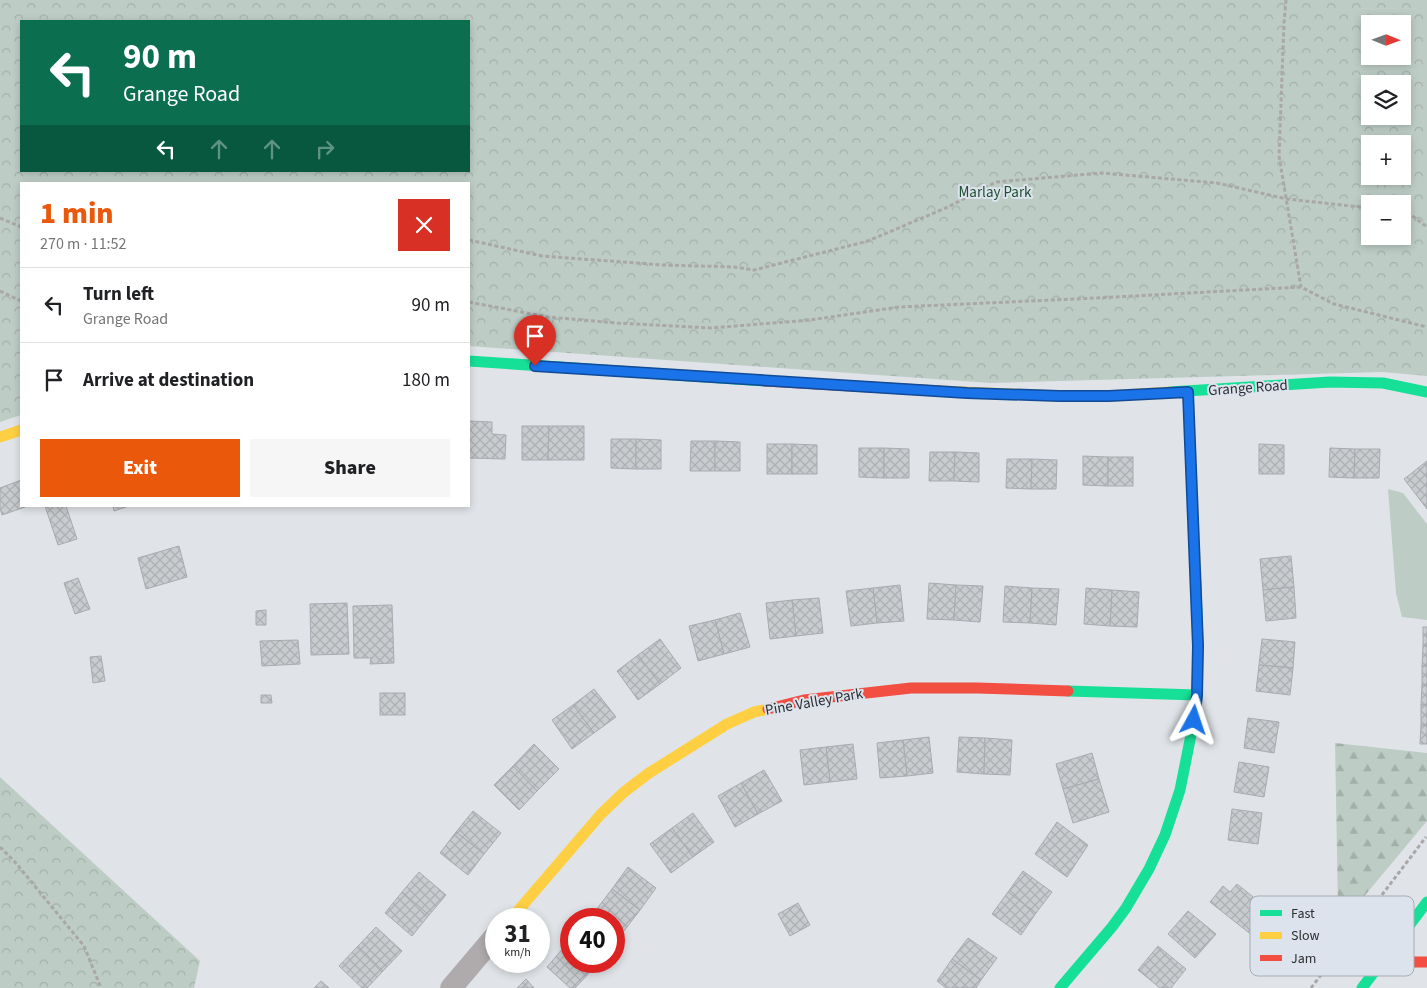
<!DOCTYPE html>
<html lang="en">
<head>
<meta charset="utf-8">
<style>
  :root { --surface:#fff; --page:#f6f6f6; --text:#202124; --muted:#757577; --line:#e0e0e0; --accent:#ea580c }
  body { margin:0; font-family:"Source Sans 3",sans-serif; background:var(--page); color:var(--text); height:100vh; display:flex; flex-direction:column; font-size:19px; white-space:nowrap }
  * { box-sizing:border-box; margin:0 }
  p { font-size:16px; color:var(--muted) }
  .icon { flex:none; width:28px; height:28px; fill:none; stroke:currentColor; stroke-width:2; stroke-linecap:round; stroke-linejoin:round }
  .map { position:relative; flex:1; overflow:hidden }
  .drawer { position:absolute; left:20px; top:182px; width:450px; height:325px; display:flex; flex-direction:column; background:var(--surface); border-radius:0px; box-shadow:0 2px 8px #0003 }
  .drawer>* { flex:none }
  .guide { position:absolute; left:20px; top:20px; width:450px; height:152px; border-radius:0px; box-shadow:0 2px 8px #0003; background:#0b6e4f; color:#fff; overflow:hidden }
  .needle { width:32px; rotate:91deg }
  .tools { position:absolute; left:1361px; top:15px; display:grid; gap:10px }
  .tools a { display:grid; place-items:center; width:50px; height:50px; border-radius:0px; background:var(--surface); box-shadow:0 2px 8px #0003; font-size:25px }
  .speed { position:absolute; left:485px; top:908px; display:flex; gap:10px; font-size:25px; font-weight:700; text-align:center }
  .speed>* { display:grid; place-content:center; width:65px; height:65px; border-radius:50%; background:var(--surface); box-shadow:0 2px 8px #0003; line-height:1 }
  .speed small { font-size:12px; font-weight:400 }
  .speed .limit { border:8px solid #d22; background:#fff; color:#111 }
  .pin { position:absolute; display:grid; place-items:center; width:42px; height:42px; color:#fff; margin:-51px -21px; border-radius:50% 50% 50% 0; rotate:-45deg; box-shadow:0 0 5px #0007 }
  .pin .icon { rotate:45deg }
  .me { position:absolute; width:55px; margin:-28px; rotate:5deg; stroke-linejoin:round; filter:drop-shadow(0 0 4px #0008) }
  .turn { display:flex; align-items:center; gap:18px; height:105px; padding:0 20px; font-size:22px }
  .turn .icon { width:65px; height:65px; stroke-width:2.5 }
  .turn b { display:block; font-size:35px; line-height:42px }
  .lanes { display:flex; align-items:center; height:48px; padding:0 20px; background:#0003; justify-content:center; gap:25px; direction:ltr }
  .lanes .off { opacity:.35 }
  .round { display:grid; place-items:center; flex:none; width:52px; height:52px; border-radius:0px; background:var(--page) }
  .overview { display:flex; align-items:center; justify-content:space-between; height:85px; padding:0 20px }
  h1 { font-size:30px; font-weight:800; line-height:38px; color:var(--accent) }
  .action { display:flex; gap:10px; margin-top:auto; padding:10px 20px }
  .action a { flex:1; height:58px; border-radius:0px; background:var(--accent); color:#fff; font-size:20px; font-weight:800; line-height:58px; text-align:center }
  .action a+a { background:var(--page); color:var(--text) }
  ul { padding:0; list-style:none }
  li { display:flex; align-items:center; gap:15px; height:75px; padding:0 20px; border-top:1px solid var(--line) }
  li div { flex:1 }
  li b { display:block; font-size:19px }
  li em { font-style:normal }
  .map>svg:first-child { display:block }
  .green { fill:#bdcdc5 }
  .forest { fill:url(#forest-firs) }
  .park { fill:url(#park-crowns); fill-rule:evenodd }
  .building { fill:url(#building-cross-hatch); stroke:#a8abaf }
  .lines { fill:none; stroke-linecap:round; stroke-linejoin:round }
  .path { stroke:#a9a7a8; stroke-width:3; stroke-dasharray:4 2.5; stroke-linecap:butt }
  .street { stroke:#afabac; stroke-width:22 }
  .fast { stroke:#16e098; stroke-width:11 }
  .slow { stroke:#ffcf43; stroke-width:11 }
  .jam { stroke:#f24e42; stroke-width:11 }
  .route-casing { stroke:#114b97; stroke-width:12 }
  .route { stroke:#1a73e8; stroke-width:9 }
  .labels { text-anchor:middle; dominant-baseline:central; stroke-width:4; stroke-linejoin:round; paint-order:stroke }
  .park-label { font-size:15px; fill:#1d4f30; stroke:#dce3ec }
  .street-label { font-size:15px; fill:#2d2f33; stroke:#dce3ec }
  .key { fill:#dce3ec; stroke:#a8adb4; stroke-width:1 }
  .key-label { font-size:14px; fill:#2d2f33 }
</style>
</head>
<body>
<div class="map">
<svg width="1427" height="988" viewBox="0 0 1427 988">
  <defs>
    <pattern id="forest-firs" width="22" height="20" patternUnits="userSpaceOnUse" patternTransform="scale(1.25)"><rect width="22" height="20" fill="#bdcdc5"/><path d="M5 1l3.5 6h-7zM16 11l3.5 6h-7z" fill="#a3b0aa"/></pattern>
    <pattern id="park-crowns" width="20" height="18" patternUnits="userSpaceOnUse" patternTransform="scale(1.25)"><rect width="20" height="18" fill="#bdcdc5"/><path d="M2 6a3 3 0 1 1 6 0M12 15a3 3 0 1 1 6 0" fill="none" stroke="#a3b0aa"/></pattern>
    <pattern id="building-cross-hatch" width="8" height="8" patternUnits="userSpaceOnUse" patternTransform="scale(1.25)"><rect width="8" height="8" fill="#c8cccf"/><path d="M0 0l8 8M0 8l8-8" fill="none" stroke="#acb0b2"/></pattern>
  </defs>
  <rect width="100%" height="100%" fill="#e0e4e8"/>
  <polygon class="green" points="1388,489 1403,493 1427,524 1427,620 1402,617 1396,593"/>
  <polygon class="forest" points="1335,743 1427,753 1427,821 1347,917 1338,909"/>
  <g class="park">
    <path d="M0,0h1427v376l-44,-4 -393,11 -521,-37v-162h-448v231l-21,7zM21,21h448v150h-448zM1370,24h32v32h-32zM1370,84h32v32h-32zM1370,144h32v32h-32zM1370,204h32v32h-32z"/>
    <polygon points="0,777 200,961 194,988 0,988"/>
  </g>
  <g class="building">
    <polygon points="469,421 492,422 492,434 506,435 505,459 469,458"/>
    <polygon points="522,426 549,426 548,460 522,460"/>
    <polygon points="549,426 584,426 584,460 548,460"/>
    <polygon points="611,439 636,439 636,469 611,468"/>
    <polygon points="636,439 661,440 661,469 636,469"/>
    <polygon points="691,441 715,441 715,471 690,471"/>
    <polygon points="715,441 740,442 740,471 715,471"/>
    <rect x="767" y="444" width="25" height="30"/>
    <polygon points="792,444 817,445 817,474 792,474"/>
    <polygon points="1259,444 1284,445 1284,474 1259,474"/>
    <polygon points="859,448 884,448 884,478 859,477"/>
    <polygon points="884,448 909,449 909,478 884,478"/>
    <polygon points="1330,448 1355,449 1354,478 1329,477"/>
    <polygon points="1355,449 1380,449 1379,478 1354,478"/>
    <polygon points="930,452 955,452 954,481 929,481"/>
    <polygon points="955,452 979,453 979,482 954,481"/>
    <polygon points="1083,456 1108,457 1108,486 1083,485"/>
    <rect x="1108" y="457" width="25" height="29"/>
    <polygon points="1007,459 1032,459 1031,489 1006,488"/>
    <polygon points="1032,459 1057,460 1056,489 1031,489"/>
    <polygon points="1427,461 1427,509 1404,479"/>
    <polygon points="21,480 21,506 28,506 2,515 0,508 0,488"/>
    <polygon points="45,506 66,506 77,539 58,545"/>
    <polygon points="113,506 129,506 114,511"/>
    <polygon points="179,546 187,577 146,589 138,558"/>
    <polygon points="1291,556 1294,587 1263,590 1260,559"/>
    <polygon points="78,578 90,609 75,614 64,583"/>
    <polygon points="929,583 956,585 954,620 927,619"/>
    <polygon points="900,585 904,621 877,623 873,588"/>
    <polygon points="956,585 983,586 980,622 954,620"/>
    <polygon points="1005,586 1032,588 1030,623 1003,622"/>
    <polygon points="1294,587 1296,618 1266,621 1263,590"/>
    <polygon points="873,588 877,623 851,626 846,591"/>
    <polygon points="1032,588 1059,589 1056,625 1030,623"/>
    <polygon points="1086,588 1112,590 1110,626 1084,624"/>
    <polygon points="1112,590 1139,592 1137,627 1110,626"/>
    <polygon points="819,598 823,633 796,636 792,600"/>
    <polygon points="792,600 796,636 770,639 766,603"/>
    <polygon points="347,603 349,654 311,655 310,604"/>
    <polygon points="392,605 394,663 370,664 371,658 354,658 353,606"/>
    <polygon points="266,610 266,625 256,625 256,611"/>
    <polygon points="740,613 750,647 724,654 715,620"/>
    <polygon points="715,620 724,654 698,661 689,626"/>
    <rect x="1423" y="627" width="4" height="19"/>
    <polygon points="660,639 681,668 660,684 638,655"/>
    <polygon points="1262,639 1295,642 1293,668 1259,665"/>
    <polygon points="298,640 300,664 262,666 260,641"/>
    <polygon points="1423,646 1427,646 1427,666 1422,666"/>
    <polygon points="638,655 660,684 638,700 617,671"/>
    <polygon points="101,656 105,681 93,683 90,657"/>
    <polygon points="1259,665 1293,668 1290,695 1256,691"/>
    <rect x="1422" y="666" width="5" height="19"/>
    <polygon points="1422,685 1427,685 1427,705 1421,705"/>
    <polygon points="594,689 616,717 594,733 573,705"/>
    <rect x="380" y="693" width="25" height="22"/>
    <polygon points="261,695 271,695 272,703 261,703"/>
    <polygon points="573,705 594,733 572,749 552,720"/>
    <rect x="1421" y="705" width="6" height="20"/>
    <polygon points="1248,718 1279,722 1274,753 1244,748"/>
    <polygon points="1421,725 1427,725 1427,744 1420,744"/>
    <polygon points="929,737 933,773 907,776 903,740"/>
    <polygon points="959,737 985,738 984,774 957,772"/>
    <polygon points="985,738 1012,740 1010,775 984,774"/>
    <polygon points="903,740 907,776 880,778 877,743"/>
    <polygon points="534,744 559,769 537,791 513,766"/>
    <polygon points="853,744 857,779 830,782 826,747"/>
    <polygon points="826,747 830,782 804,785 800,750"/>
    <polygon points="1092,753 1099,779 1063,789 1056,764"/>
    <polygon points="1239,762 1269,767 1264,797 1234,792"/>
    <polygon points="513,766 537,791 519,810 494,785"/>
    <polygon points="764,770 782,801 758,814 741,783"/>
    <polygon points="1099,779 1109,812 1073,823 1063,789"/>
    <polygon points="741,783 758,814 735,827 718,796"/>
    <polygon points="1232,809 1262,813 1258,844 1228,840"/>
    <polygon points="473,811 501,833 484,854 456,832"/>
    <polygon points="693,813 714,842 693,857 672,828"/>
    <polygon points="1057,822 1088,845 1067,877 1035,854"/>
    <polygon points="672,828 693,857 671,873 650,844"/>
    <polygon points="456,832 484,854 468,875 440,853"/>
    <polygon points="628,867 656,888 640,910 612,889"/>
    <polygon points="1023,871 1052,892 1036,913 1008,892"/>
    <polygon points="419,872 446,895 429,915 402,892"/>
    <polygon points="1237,884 1272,912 1253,936 1210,902 1223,886 1230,892"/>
    <polygon points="612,889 640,910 624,931 614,923 614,919 607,919 596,910"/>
    <polygon points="402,892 429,915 412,936 385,913"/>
    <polygon points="1008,892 1036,913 1021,935 992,914"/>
    <polygon points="798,903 810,925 790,936 778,914"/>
    <polygon points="1188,911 1216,934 1195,958 1168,934"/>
    <polygon points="376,927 402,951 383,971 358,946"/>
    <polygon points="968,938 997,958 981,980 952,959"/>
    <polygon points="571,939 571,953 564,947"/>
    <polygon points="358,946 383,971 367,988 362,988 339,966"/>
    <polygon points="1158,946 1186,969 1171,988 1160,988 1138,970"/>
    <polygon points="564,947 571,953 571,961 580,961 591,971 575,988 570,988 547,967"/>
    <polygon points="952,959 981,980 976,988 946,988 937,981"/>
    <polygon points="580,961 599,961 591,971"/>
    <polygon points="526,979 534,988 517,988"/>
    <polygon points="321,981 329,988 314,988"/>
  </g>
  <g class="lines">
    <g class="path">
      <polyline points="1286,0 1284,23 1279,156 1301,287"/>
      <polyline points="1402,208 1427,227"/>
      <polyline points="0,218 21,227"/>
      <polyline points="469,240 542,256 663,265 734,267 754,270 868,241 948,207 996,182 1102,173 1217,183 1287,199 1370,208"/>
      <polyline points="0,291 21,301"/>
      <polyline points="469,302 548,317 617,323 711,328 810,320 899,307 1096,298 1301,287 1334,304 1427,327"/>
      <polyline points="0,847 15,862 84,946 101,988"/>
      <polyline points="1311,988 1426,837"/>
    </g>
    <polyline class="street" points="451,988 496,935"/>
    <g class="fast">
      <polyline points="469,361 765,381"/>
      <polyline points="1170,392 1330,382 1383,383 1427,392"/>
      <polyline points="1068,691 1197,695"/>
      <polyline points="1060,988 1112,927 1126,908 1149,869 1165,835 1180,790 1194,720 1197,695 1198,646 1196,583"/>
      <polyline points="1362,988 1427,902"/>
    </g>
    <g class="slow">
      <polyline points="939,391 1059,396 1109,396 1170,392"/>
      <polyline points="1188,392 1196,583"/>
      <polyline points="0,437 21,430"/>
      <polyline points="511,919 601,814 624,792 649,773 727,724 754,712 768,709"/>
    </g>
    <g class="jam">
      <polyline points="765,381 939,391"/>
      <polyline points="768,709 804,700 911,688 977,688 1068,691"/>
      <polyline points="1377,967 1409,962 1427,962"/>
    </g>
  </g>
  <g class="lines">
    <g class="route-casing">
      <polyline id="route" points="535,366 967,393 1059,396 1109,396 1188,392 1198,646 1197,695 1194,720"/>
    </g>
    <use href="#route" class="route"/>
  </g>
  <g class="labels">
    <g class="park-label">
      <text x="995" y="192">Marlay Park</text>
    </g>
    <g class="street-label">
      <text transform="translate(1248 388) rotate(-4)">Grange Road</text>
      <text transform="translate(814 702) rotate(-10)">Pine Valley Park</text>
    </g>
  </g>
  <rect x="1250" y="896" width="164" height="80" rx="8" class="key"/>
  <rect x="1260" y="910" width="22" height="6" fill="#16e098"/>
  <rect x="1260" y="932" width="22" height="7" fill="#ffcf43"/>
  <rect x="1260" y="955" width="22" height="6" fill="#f24e42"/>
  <g class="key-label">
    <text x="1291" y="918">Fast</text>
    <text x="1291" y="940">Slow</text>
    <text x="1291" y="963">Jam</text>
  </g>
</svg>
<div class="tools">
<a><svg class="needle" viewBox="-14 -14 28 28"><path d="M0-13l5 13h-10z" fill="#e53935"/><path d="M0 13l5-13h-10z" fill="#757577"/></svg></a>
<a><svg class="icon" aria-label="layers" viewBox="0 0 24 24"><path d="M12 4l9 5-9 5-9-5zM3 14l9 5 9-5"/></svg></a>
<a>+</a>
<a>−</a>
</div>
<div class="speed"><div>31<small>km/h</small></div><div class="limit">40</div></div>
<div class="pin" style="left:535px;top:366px;background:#d93025"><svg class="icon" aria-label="arrive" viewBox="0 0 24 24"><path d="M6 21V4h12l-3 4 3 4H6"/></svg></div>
<svg class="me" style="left:1194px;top:720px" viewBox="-20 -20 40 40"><path d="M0-17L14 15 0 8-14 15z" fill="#1a73e8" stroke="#fff" stroke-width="4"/></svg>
<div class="guide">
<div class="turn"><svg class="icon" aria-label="left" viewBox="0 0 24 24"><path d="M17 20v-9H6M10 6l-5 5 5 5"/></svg><div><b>90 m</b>Grange Road</div></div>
<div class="lanes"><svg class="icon" aria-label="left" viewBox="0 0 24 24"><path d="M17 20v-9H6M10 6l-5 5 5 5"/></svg><svg class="icon off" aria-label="ahead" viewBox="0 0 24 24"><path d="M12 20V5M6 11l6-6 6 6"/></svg><svg class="icon off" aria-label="ahead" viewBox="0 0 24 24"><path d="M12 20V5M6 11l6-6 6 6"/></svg><svg class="icon off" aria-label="right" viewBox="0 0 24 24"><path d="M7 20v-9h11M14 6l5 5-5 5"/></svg></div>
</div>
<section class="drawer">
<div class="overview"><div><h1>1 min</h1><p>270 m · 11:52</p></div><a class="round" style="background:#d93025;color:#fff"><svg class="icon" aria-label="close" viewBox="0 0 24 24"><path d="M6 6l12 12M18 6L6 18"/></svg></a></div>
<ul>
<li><svg class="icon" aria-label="left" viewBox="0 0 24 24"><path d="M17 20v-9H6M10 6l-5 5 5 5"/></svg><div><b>Turn left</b><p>Grange Road</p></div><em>90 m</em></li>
<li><svg class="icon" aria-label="arrive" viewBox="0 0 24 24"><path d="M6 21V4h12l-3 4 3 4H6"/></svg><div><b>Arrive at destination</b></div><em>180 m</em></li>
</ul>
<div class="action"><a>Exit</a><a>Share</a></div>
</section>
</div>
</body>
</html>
